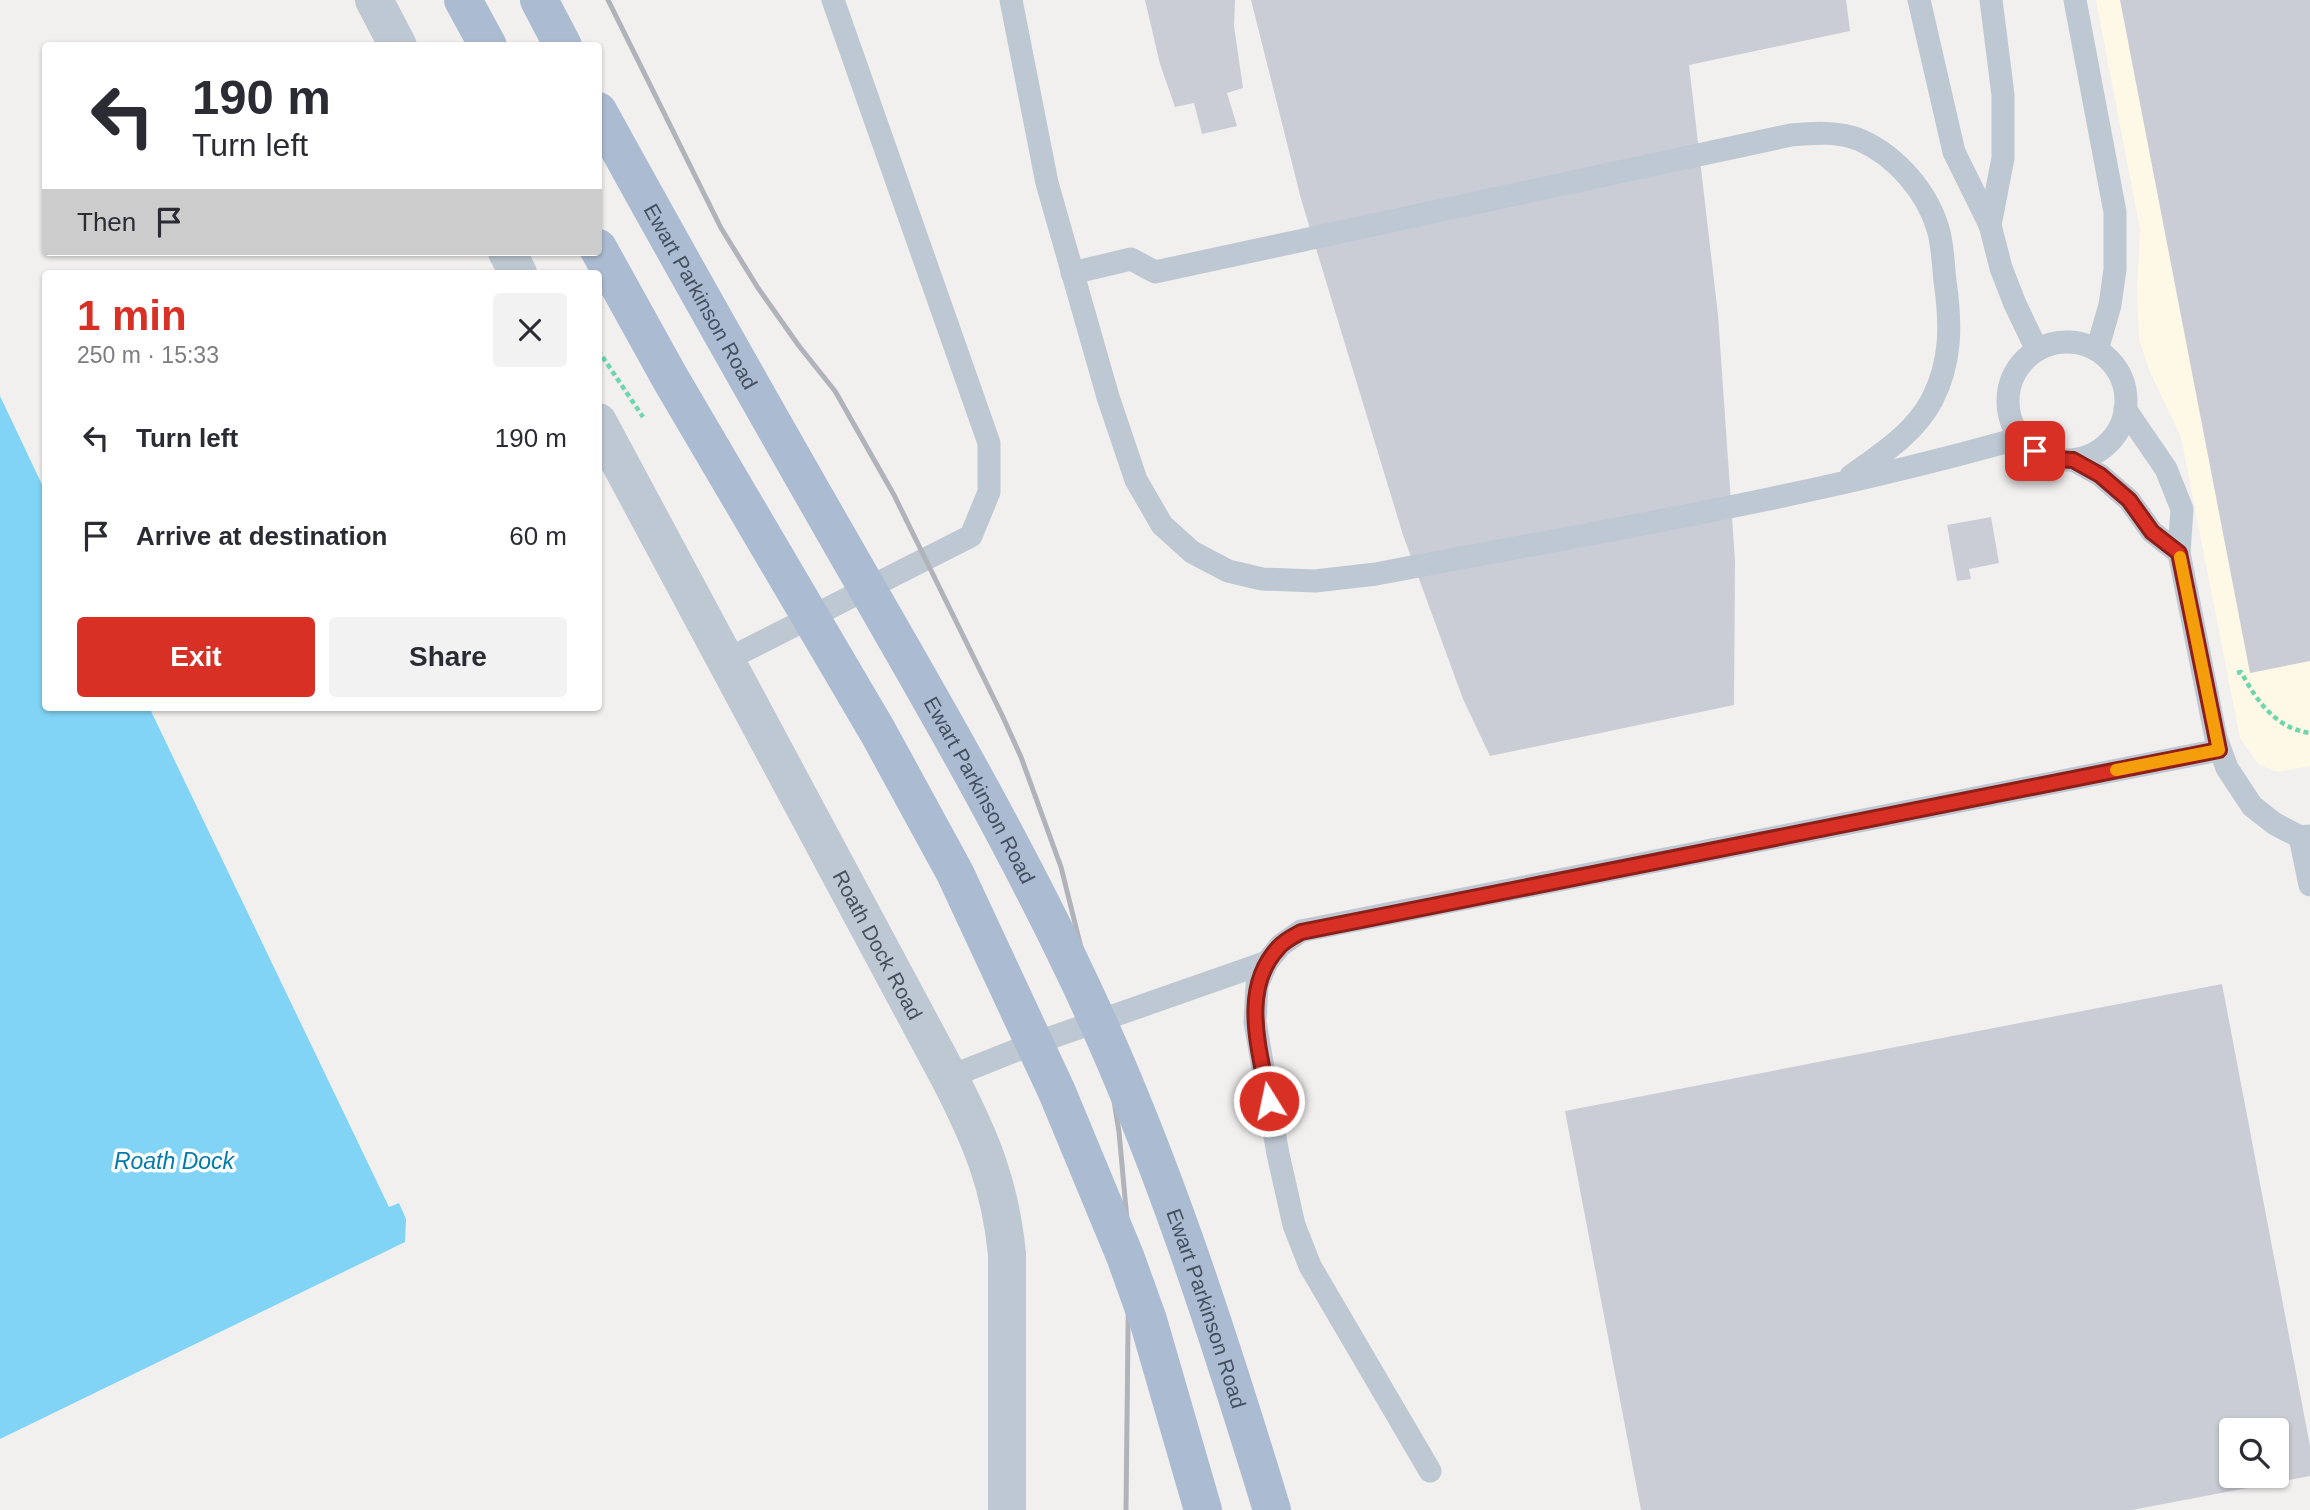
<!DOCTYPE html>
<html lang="en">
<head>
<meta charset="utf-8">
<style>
  :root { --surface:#fff; --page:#f2f2f3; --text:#2b2b33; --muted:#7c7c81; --accent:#d93025 }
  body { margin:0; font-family:Helvetica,sans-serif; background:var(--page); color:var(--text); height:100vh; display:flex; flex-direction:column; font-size:26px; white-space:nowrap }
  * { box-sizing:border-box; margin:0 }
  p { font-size:23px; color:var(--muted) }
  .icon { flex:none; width:38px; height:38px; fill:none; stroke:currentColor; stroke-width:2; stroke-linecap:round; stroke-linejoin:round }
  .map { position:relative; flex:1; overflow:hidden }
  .drawer { position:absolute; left:42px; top:270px; width:560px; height:441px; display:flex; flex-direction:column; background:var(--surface); border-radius:7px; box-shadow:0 2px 5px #0004 }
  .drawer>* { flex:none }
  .hud { position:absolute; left:42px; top:42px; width:560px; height:214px; border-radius:7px; box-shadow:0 2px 5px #0004; background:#fff; color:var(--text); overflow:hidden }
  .controls { position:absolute; left:2219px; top:1418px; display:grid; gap:14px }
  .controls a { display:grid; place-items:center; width:70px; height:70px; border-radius:7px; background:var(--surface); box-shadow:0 2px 5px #0004; font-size:35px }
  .pin { position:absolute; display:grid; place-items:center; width:60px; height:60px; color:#fff; margin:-30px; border-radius:14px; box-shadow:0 4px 10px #0006 }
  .me { position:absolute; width:77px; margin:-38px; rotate:350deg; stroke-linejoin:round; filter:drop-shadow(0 0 5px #0008) }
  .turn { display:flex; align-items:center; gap:24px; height:147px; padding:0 35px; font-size:32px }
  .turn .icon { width:91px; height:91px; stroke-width:2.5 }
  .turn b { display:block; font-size:49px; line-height:60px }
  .then { display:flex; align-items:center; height:66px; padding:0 35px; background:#0003; gap:14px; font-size:26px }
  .round { display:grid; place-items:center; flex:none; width:74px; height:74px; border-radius:7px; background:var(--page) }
  .head { display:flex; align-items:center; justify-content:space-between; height:119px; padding:0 35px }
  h1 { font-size:42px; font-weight:800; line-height:52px; color:var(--accent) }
  .action { display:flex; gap:14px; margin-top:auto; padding:14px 35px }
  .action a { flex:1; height:80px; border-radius:7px; background:var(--accent); color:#fff; font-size:28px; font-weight:800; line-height:80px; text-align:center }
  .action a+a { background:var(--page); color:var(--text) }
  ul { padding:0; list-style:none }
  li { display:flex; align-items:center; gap:21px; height:98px; padding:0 35px }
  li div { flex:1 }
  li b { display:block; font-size:26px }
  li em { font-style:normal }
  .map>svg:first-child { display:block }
  .commercial { fill:#fef9e6 }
  .water { fill:#81d4f5 }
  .building { fill:#cacdd5; fill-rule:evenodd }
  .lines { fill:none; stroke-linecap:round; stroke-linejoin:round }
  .path { stroke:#6dd6aa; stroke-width:4.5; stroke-dasharray:5 3.5; stroke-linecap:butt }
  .service { stroke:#bec8d2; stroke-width:23 }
  .minor { stroke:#bec8d2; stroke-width:38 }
  .primary { stroke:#abbbd1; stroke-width:38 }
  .rail { stroke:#b0b3ba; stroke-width:5 }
  .path-bridge { stroke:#6dd6aa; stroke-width:4.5; stroke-dasharray:5 3.5; stroke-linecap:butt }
  .primary-bridge { stroke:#abbbd1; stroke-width:38 }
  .route-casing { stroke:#8d1f18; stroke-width:18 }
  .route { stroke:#d93025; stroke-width:12 }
  .slow { stroke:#f59e0b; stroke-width:12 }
  .labels { text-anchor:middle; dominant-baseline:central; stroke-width:7; stroke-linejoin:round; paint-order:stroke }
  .street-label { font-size:21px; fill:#45505e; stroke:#fff }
  .water-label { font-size:23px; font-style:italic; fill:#017bae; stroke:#fff }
</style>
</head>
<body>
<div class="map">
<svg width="2310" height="1510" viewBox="0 0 2310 1510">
  <rect width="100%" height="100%" fill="#f2efef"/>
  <polygon class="commercial" points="2096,0 2310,0 2310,766 2277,772 2258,764 2240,738 2181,437 2150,372 2139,339 2137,295 2140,229"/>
  <polygon class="water" points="0,396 45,491 46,707 149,707 389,1207 399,1203 406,1219 405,1242 0,1439"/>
  <g class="building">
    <polygon points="1145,0 1235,0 1234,26 1243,88 1227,93 1237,126 1202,134 1194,103 1175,107 1160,64"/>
    <polygon points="1251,0 1846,0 1850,31 1689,65 1718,315 1735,561 1734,705 1490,756 1463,699 1403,535 1301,199"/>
    <polygon points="2120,0 2310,0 2310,661 2250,673"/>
    <polygon points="1991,517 1999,563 1969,569 1971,579 1957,581 1947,525"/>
    <path d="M2222,984l88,462v30l-178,34h-491l-76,-399zM2231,1430h46v45h-46z"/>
  </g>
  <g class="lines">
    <path class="path" d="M2237,673l4,-1c16,29 34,56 69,61"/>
    <g class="service">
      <path d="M1011,0l36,183 61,214 28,83 26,45 30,27 36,19 34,8 53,2 61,-7c215,-41 433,-76 644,-136"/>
      <polyline points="1919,0 1954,152 1990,225 2001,268 2015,304 2037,350"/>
      <polyline points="2075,0 2115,212 2115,269 2110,305 2097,350"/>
      <polyline points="1990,225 2003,158 2003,95 1991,0"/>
      <path d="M1072,273l59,-14 24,13 636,-137c22,-2 48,-4 69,5 35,15 67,51 78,89 5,16 5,35 7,52 6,42 7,80 -13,119 -18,34 -51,54 -81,76"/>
      <circle cx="2067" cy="401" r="59"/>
      <polyline points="2125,409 2166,469 2182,509 2179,553 2216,738 2227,768 2252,806 2275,824 2300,837 2310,836"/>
      <polyline points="2073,460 2100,475 2129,500 2152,532 2179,553"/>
      <polyline points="726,660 971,536 989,492 989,443 833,0"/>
      <polyline points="2300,837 2310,885"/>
      <polyline points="949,1077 1027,1046 1267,962"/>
      <polyline points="1430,1471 1310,1266 1294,1225 1278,1154 1255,1022 1257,985 1267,962 1281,945 1301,931 2219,750"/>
    </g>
    <g class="minor">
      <polyline points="374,0 398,46"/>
      <polyline points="507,252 518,273"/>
      <path id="s1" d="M598,422l351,655c32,62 51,107 58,177v256"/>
    </g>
    <g class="primary">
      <polyline points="463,0 488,46"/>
      <polyline points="539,0 563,46"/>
    </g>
    <polyline class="rail" points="608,0 721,228 758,288 799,346 835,391 894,495 1002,715 1021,757 1061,867 1105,1044 1119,1132 1129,1242 1126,1510"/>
    <polyline class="path-bridge" points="598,350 643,417"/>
    <g class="primary-bridge">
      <path id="s2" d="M598,111c83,151 168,301 254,451 79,137 159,275 227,419 81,171 138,349 193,529"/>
      <polyline points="598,248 670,378 878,732 955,873 1057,1092 1125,1256 1148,1320 1203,1510"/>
    </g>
  </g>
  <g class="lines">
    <g class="route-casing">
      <path id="route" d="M1269,1101c-9,-50 -30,-112 10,-154 6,-7 15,-11 22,-15l918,-182 -40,-197 -27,-21 -23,-32 -29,-25 -27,-15 -20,-1 -18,-8"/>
    </g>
    <use href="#route" class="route"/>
    <polyline class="slow" points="2116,770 2219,750 2180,557"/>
  </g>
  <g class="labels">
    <g class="street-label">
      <text stroke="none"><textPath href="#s2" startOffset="212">Ewart Parkinson Road</textPath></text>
      <text stroke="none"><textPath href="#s2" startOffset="779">Ewart Parkinson Road</textPath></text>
      <text stroke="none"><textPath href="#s1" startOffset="593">Roath Dock Road</textPath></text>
      <text stroke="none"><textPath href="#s2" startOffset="1346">Ewart Parkinson Road</textPath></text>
    </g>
    <g class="water-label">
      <text x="174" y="1161">Roath Dock</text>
    </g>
  </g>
</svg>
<div class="controls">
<a><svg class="icon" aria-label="search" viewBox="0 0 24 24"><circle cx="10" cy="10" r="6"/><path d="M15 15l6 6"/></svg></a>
</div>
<div class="pin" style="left:2035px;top:451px;background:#d93025"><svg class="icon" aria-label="arrive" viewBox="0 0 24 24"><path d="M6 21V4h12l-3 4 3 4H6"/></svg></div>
<svg class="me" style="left:1269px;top:1101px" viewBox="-20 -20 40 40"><circle r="17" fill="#d93025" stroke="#fff" stroke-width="3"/><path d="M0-11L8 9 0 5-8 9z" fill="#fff"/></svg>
<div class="hud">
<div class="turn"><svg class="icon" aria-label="left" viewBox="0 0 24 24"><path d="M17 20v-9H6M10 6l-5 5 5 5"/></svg><div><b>190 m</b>Turn left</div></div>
<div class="then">Then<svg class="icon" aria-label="arrive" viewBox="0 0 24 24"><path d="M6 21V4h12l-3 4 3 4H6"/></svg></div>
</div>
<section class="drawer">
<div class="head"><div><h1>1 min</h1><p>250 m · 15:33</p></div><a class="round"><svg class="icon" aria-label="close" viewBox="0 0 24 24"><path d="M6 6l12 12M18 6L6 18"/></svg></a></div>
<ul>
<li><svg class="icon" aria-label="left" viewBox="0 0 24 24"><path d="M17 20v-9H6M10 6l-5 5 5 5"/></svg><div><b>Turn left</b></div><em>190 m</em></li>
<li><svg class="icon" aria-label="arrive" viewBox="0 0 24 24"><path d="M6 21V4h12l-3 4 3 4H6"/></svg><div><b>Arrive at destination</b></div><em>60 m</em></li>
</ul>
<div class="action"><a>Exit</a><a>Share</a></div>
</section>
</div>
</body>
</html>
